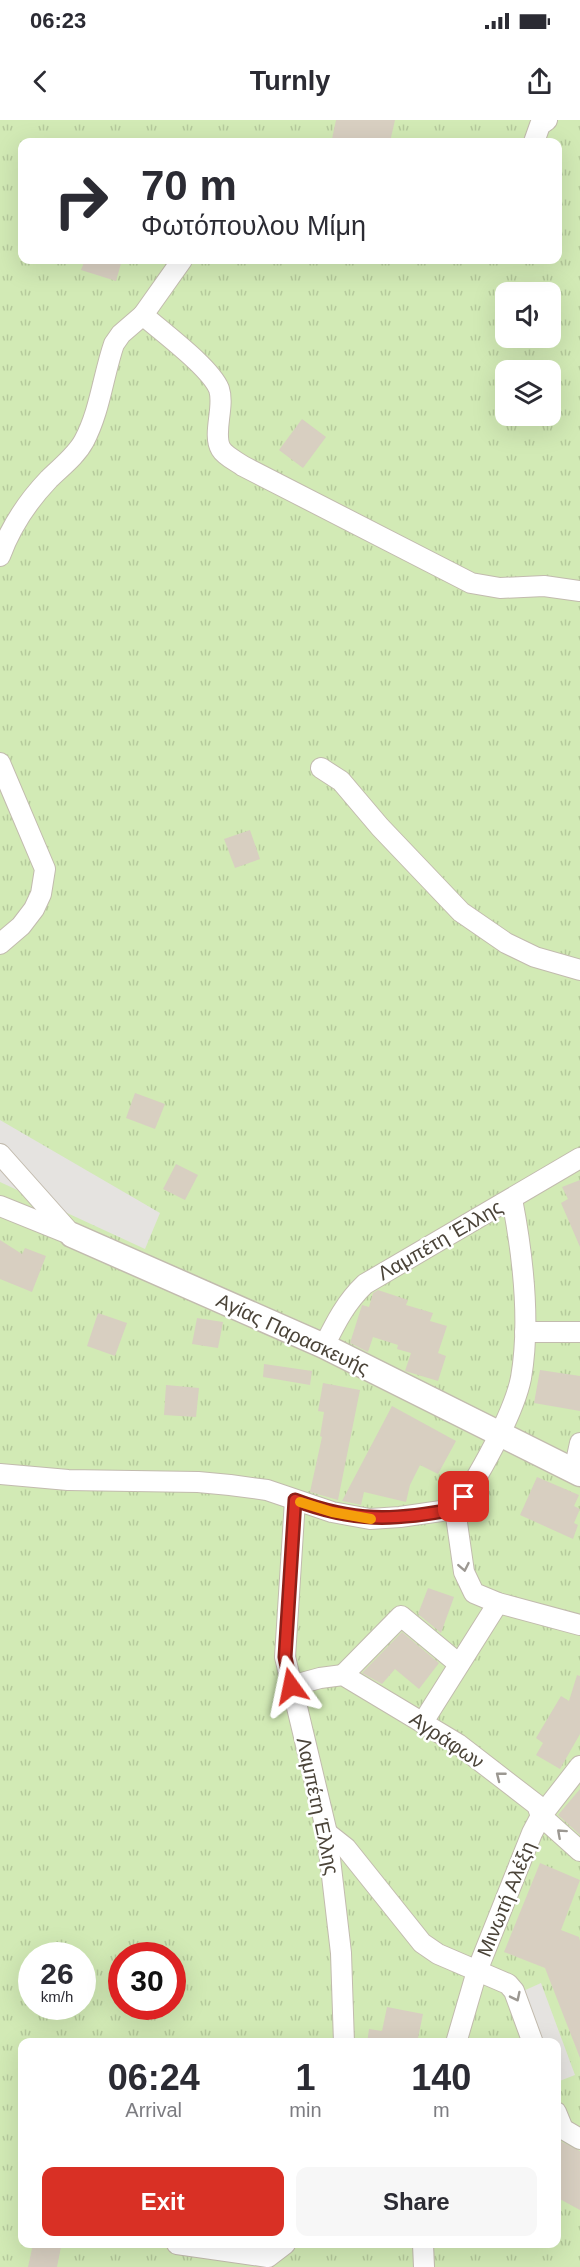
<!DOCTYPE html>
<html lang="en">
<head>
<meta charset="utf-8">
<style>
  :root { --surface:#fff; --page:#f7f7f7; --text:#2b2b33; --muted:#7c7c81; --accent:#d93025 }
  body { margin:0; font-family:Arial,sans-serif; background:var(--page); color:var(--text); height:100vh; display:flex; flex-direction:column; font-size:22px; white-space:nowrap }
  * { box-sizing:border-box; margin:0 }
  p { font-size:20px; color:var(--muted) }
  .icon { flex:none; width:33px; height:33px; fill:none; stroke:currentColor; stroke-width:2; stroke-linecap:round; stroke-linejoin:round }
  .map { position:relative; flex:1; overflow:hidden }
  .panel { position:absolute; left:18px; top:1918px; width:543px; height:210px; display:flex; flex-direction:column; background:var(--surface); border-radius:12px; box-shadow:0 6px 24px #0002 }
  .panel>* { flex:none }
  .top-card { position:absolute; left:18px; top:18px; width:544px; height:126px; border-radius:12px; box-shadow:0 6px 24px #0002; background:#fff; color:var(--text); overflow:hidden }
  .buttons { position:absolute; left:495px; top:162px; display:grid; gap:12px }
  .buttons a { display:grid; place-items:center; width:66px; height:66px; border-radius:12px; background:var(--surface); box-shadow:0 6px 24px #0002; font-size:30px }
  .speed { position:absolute; left:18px; top:1822px; display:flex; gap:12px; font-size:30px; font-weight:700; text-align:center }
  .speed>* { display:grid; place-content:center; width:78px; height:78px; border-radius:50%; background:var(--surface); box-shadow:0 6px 24px #0002; line-height:1 }
  .speed small { font-size:15px; font-weight:400 }
  .speed .limit { border:9px solid #d22; background:#fff; color:#111 }
  .pin { position:absolute; display:grid; place-items:center; width:51px; height:51px; color:#fff; margin:-26px; border-radius:12px; box-shadow:0 3px 9px #0006 }
  .me { position:absolute; width:66px; margin:-33px; rotate:348deg; stroke-linejoin:round; filter:drop-shadow(0 0 4px #0008) }
  .turn { display:flex; align-items:center; gap:21px; height:126px; padding:0 24px; font-size:27px }
  .turn .icon { width:78px; height:78px; stroke-width:2.5 }
  .turn b { display:block; font-size:42px; line-height:51px }
  .eta { display:flex; justify-content:space-evenly; align-items:center; height:102px; text-align:center }
  .eta b { font-size:36px; font-weight:800; line-height:42px }
  .action { display:flex; gap:12px; margin-top:auto; padding:12px 24px }
  .action a { flex:1; height:69px; border-radius:12px; background:var(--accent); color:#fff; font-size:24px; font-weight:800; line-height:69px; text-align:center }
  .action a+a { background:var(--page); color:var(--text) }
  .status { display:flex; justify-content:space-between; align-items:center; height:42px; padding:0 30px; background:var(--surface); direction:ltr }
  .status svg { height:16px; fill:currentColor }
  header { display:flex; justify-content:space-between; align-items:center; height:78px; padding:0 24px; background:var(--surface); font-size:27px; font-weight:800 }
  .map>svg:first-child { display:block }
  .park { fill:url(#park-tufts); fill-rule:evenodd }
  .parking { fill:#e5e3e0 }
  .building { fill:#d8cfc1 }
  .lines { fill:none; stroke-linecap:round; stroke-linejoin:round }
  .minor-casing { stroke:#c2bbae; stroke-width:22 }
  .tertiary-casing { stroke:#c2bbae; stroke-width:27 }
  .minor { stroke:#fff; stroke-width:20 }
  .tertiary { stroke:#fff; stroke-width:24 }
  .oneway { stroke:#9c9892 }
  .route-casing { stroke:#8d1f18; stroke-width:15 }
  .route { stroke:#d93025; stroke-width:10 }
  .slow { stroke:#f59e0b; stroke-width:10 }
  .labels { text-anchor:middle; dominant-baseline:central; stroke-width:5; stroke-linejoin:round; paint-order:stroke }
  .street-label { font-size:20px; fill:#4b4439; stroke:#fff }
</style>
</head>
<body>
<div class="status"><b>06:23</b><svg viewBox="0 0 49 12"><path d="M0 12V9h3v3zM5 12V6h3v6zM10 12V3h3v9zM15 12V0h3v12zM26 1h20v11H26zM47 4h2v5h-2z"/></svg></div>
<header><svg class="icon" aria-label="back" viewBox="0 0 24 24"><path d="M15 5l-7 7 7 7"/></svg>Turnly<svg class="icon" aria-label="share" viewBox="0 0 24 24"><path d="M12 15V3M7 8l5-5 5 5M5 13v7h14v-7"/></svg></header>
<div class="map">
<svg width="580" height="2147" viewBox="0 0 580 2147">
  <defs>
    <pattern id="park-tufts" width="24" height="20" patternUnits="userSpaceOnUse" patternTransform="scale(1.5)"><rect width="24" height="20" fill="#d2eab5"/><path d="M3 7l-1-3M5 7V3M7 7l1-3M15 17l-1-3M17 17v-4M19 17l1-3" fill="none" stroke="#b6ca9c"/></pattern>
  </defs>
  <rect width="100%" height="100%" fill="#f6f3ec"/>
  <path class="park" d="M0,0h580v2147h-580zM22,22h536v118h-536zM506,172h44v46h-44zM506,250h44v46h-44zM32,1836h50v51h-50zM122,1836h50v51h-50zM22,1923h534v201h-534z"/>
  <g class="parking">
    <polygon points="0,1000 160,1093 145,1129 0,1062"/>
    <polygon points="541,1863 575,1955 557,1962 556,1923 540,1923 521,1872"/>
  </g>
  <g class="building">
    <polygon points="336,0 395,0 390,22 346,22 332,19"/>
    <polygon points="85,140 122,140 116,161 81,150"/>
    <polygon points="302,299 326,317 303,348 279,330"/>
    <polygon points="250,710 260,739 235,748 224,719"/>
    <polygon points="135,973 165,984 155,1009 126,998"/>
    <polygon points="176,1044 198,1055 185,1080 163,1069"/>
    <polygon points="580,1060 580,1127 561,1083 568,1079 562,1067"/>
    <polygon points="0,1120 22,1134 25,1128 46,1136 32,1172 0,1159"/>
    <polygon points="378,1170 408,1180 406,1185 433,1193 430,1201 447,1206 438,1233 446,1236 438,1261 405,1251 411,1233 397,1229 398,1225 373,1217 368,1232 350,1223 362,1185 369,1187 373,1173"/>
    <polygon points="98,1193 127,1203 115,1236 87,1226"/>
    <polygon points="197,1198 223,1202 218,1228 192,1224"/>
    <polygon points="264,1244 312,1251 310,1265 263,1257"/>
    <polygon points="540,1250 580,1256 580,1291 534,1283"/>
    <polygon points="323,1263 360,1270 338,1380 310,1372 322,1317 320,1316 324,1292 318,1291"/>
    <polygon points="166,1265 199,1268 196,1297 164,1295"/>
    <polygon points="392,1286 456,1321 438,1354 420,1345 410,1365 406,1382 364,1372 361,1385 342,1381"/>
    <polygon points="537,1357 579,1375 574,1386 580,1389 574,1403 578,1405 573,1419 520,1395"/>
    <polygon points="428,1468 454,1477 441,1513 418,1494"/>
    <polygon points="402,1512 439,1543 419,1569 395,1549 382,1564 362,1553"/>
    <polygon points="577,1555 580,1556 580,1614 560,1649 536,1635 543,1623 536,1618 561,1576 569,1581"/>
    <polygon points="580,1669 580,1715 558,1695"/>
    <polygon points="540,1743 580,1760 561,1810 579,1817 580,1821 580,1938 545,1848 504,1832"/>
    <polygon points="387,1887 423,1894 417,1923 367,1923 369,1909 382,1911"/>
    <polygon points="556,2019 580,2031 580,2090 556,2077"/>
    <polygon points="33,2124 61,2127 57,2147 28,2147"/>
  </g>
  <g class="lines">
    <g class="minor-casing">
      <g id="minor">
        <polyline points="534,22 540,5 547,0"/>
        <path d="M143,195c19,17 67,52 76,74 6,18 -7,45 2,60 4,7 15,12 22,17l228,117 29,5 44,-2 36,5"/>
        <path d="M0,436c11,-30 27,-54 49,-77 12,-12 27,-23 35,-38 16,-30 19,-65 30,-97l7,-10 22,-19 39,-55"/>
        <polyline points="0,643 45,749 41,774 34,789 21,806 0,824"/>
        <polyline points="321,648 341,661 380,707 461,792 506,823 535,837 580,850"/>
        <polyline points="0,1034 72,1115"/>
        <polyline points="0,1086 67,1113"/>
        <polyline points="525,1212 580,1212"/>
        <path d="M324,1226c12,-24 22,-44 41,-62l215,-126"/>
        <polyline points="574,1351 580,1323"/>
        <path d="M0,1354l68,6 130,2 32,3 37,5 65,22 38,7 30,-2 55,-8c22,-28 59,-96 66,-131 10,-58 2,-122 -9,-179"/>
        <polyline points="295,1380 285,1537 327,1713 341,1833 344,1923"/>
        <polyline points="455,1389 464,1452 474,1473 498,1483 580,1505"/>
        <polyline points="343,1555 401,1496 459,1544"/>
        <polyline points="291,1566 320,1558 343,1555 458,1624 537,1685 541,1696 580,1731"/>
        <polyline points="423,1602 498,1483"/>
        <polyline points="327,1713 346,1728 422,1823 438,1834 508,1864 514,1871 533,1923"/>
        <polyline points="456,1923 477,1851 532,1713 541,1696 580,1646"/>
        <polyline points="556,1992 563,2009 580,2019"/>
        <polyline points="177,2124 268,2137 285,2124"/>
        <polyline points="423,2124 424,2147"/>
      </g>
    </g>
    <g class="tertiary-casing">
      <polyline id="tertiary" points="72,1115 324,1226 580,1354"/>
    </g>
    <use href="#minor" class="minor"/>
    <use href="#tertiary" class="tertiary"/>
  </g>
  <defs><path id="oneway-chevron" d="M-2-3.5L2.5 0L-2 3.5" fill="none" stroke-width="1.6" stroke-linecap="round" stroke-linejoin="round" transform="scale(1.5)"/></defs>
  <g class="oneway">
    <use href="#oneway-chevron" transform="translate(464 1447) rotate(79)"/>
    <use href="#oneway-chevron" transform="translate(500 1656) rotate(-142)"/>
    <use href="#oneway-chevron" transform="translate(561 1713) rotate(-138)"/>
    <use href="#oneway-chevron" transform="translate(516 1877) rotate(64)"/>
  </g>
  <g class="lines">
    <g class="route-casing">
      <path id="route" d="M291,1566l-6,-29 10,-157c58,22 99,21 160,9l9,-12"/>
    </g>
    <use href="#route" class="route"/>
    <polyline class="slow" points="300,1382 332,1392 371,1399"/>
  </g>
  <g class="labels">
    <g class="street-label">
      <text transform="translate(440 1120) rotate(-30)">Λαμπέτη Έλλης</text>
      <text transform="translate(293 1214) rotate(25)">Αγίας Παρασκευής</text>
      <text transform="translate(447 1620) rotate(34)">Αγράφων</text>
      <text transform="translate(318 1686) rotate(78)">Λαμπέτη Έλλης</text>
      <text transform="translate(506 1779) rotate(-68)">Μινωτή Αλέξη</text>
    </g>
  </g>
</svg>
<div class="buttons">
<a><svg class="icon" aria-label="sound" viewBox="0 0 24 24"><path d="M4 9h4l5-4v14l-5-4H4zM17 9q2 3 0 6"/></svg></a>
<a><svg class="icon" aria-label="layers" viewBox="0 0 24 24"><path d="M12 4l9 5-9 5-9-5zM3 14l9 5 9-5"/></svg></a>
</div>
<div class="speed"><div>26<small>km/h</small></div><div class="limit">30</div></div>
<div class="pin" style="left:464px;top:1377px;background:#d93025"><svg class="icon" aria-label="arrive" viewBox="0 0 24 24"><path d="M6 21V4h12l-3 4 3 4H6"/></svg></div>
<svg class="me" style="left:291px;top:1566px" viewBox="-20 -20 40 40"><path d="M0-17L14 15 0 8-14 15z" fill="#d93025" stroke="#fff" stroke-width="4"/></svg>
<div class="top-card">
<div class="turn"><svg class="icon" aria-label="right" viewBox="0 0 24 24"><path d="M7 20v-9h11M14 6l5 5-5 5"/></svg><div><b>70 m</b>Φωτόπουλου Μίμη</div></div>
</div>
<section class="panel">
<div class="eta">
<div><b>06:24</b><p>Arrival</p></div>
<div><b>1</b><p>min</p></div>
<div><b>140</b><p>m</p></div>
</div>
<div class="action"><a>Exit</a><a>Share</a></div>
</section>
</div>
</body>
</html>
